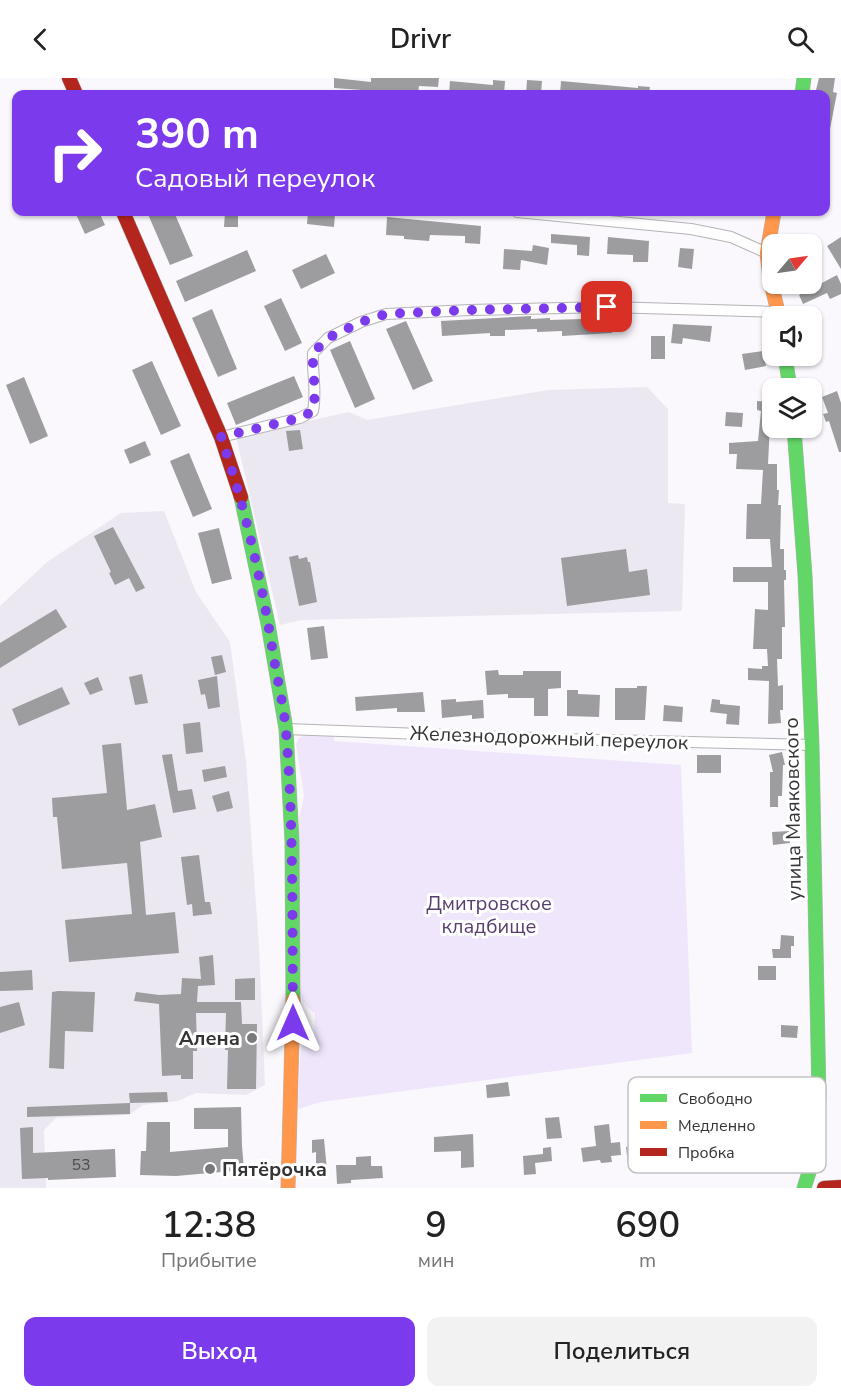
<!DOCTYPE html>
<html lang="ru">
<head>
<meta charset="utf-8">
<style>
  :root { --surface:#fff; --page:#f2f2f2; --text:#222; --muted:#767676; --accent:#7c3aed }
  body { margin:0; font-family:"Nunito Sans",sans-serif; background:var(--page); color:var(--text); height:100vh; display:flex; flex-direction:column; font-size:22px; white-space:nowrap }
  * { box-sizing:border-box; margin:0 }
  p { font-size:20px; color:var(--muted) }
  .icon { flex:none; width:33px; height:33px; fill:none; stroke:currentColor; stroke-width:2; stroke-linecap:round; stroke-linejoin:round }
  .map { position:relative; height:1110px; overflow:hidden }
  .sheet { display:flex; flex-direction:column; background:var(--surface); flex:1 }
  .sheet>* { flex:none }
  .banner { position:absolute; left:12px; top:12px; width:818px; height:126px; border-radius:12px; box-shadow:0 2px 4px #0004; background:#7c3aed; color:#fff; overflow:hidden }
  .needle { width:39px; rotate:61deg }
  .fabs { position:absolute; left:762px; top:156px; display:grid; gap:12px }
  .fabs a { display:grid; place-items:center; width:60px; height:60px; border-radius:12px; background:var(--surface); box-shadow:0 2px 4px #0004; font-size:30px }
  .pin { position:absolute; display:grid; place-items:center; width:51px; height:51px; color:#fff; margin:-26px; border-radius:12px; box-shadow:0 3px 9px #0006 }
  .me { position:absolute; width:66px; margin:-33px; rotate:0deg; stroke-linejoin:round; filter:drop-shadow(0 0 4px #0008) }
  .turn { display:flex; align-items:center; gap:21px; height:126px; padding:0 24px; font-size:27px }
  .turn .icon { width:78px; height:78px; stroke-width:2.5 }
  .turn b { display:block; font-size:42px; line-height:51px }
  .eta { display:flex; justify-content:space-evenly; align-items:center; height:102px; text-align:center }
  .eta b { font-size:36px; font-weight:600; line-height:42px }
  .primary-button { display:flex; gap:12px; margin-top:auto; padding:12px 24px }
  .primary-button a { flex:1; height:69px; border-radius:12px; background:var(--accent); color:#fff; font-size:24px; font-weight:600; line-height:69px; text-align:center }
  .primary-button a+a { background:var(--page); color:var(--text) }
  header { display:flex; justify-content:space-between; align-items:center; height:78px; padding:0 24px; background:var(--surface); font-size:27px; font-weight:600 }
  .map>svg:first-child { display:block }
  .built { fill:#ece8f2 }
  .green { fill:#efe6fb }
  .building { fill:#9d9c9f }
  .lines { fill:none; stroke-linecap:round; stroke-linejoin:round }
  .street-casing { stroke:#b4b3b6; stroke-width:12 }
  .fast-casing { stroke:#b4b3b6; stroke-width:15 }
  .slow-casing { stroke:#b4b3b6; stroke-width:15 }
  .jam-casing { stroke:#b4b3b6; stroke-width:15 }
  .street { stroke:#fefeff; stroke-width:10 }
  .fast { stroke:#63d668; stroke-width:14 }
  .slow { stroke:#ff974d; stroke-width:14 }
  .jam { stroke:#b3261e; stroke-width:14 }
  .route { stroke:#7c3aed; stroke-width:10; stroke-dasharray:0 18 }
  .poi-dot { fill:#79787c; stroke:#fff; stroke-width:2 }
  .labels { text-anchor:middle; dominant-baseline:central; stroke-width:6; stroke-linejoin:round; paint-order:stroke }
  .number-label { font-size:16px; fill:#4e4d50 }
  .street-label { font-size:20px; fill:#343336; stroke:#fff }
  .park-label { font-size:20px; fill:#563e6f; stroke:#fff }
  .poi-label { font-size:20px; font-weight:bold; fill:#343336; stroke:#fff; text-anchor:end }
  .key { fill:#fff; stroke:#c2c2c3; stroke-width:1.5 }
  .key-label { font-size:16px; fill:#343336 }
</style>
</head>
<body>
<header><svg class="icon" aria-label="back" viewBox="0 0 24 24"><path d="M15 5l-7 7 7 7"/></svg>Drivr<svg class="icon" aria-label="search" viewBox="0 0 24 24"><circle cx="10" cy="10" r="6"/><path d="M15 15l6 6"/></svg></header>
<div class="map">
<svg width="841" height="1110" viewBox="0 0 841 1110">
  <rect width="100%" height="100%" fill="#faf8fd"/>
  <g class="built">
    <polygon points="647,309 668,331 668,425 685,426 682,533 302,542 280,547 236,359 349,334 367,342 548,312"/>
    <polygon points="164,433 196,514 230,564 246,683 259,869 265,1007 246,1017 196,1015 178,1023 143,1027 129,1037 56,1040 44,1052 46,1110 0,1110 0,528 47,484 121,435"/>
  </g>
  <path class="green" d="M306,656h28v7l347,24 11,288 -371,49 -23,7 2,-55 2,-8 12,-10 1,-23c-10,-7 -14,-12 -16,-25v-171l5,-21 -8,-52 3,-6z"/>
  <g class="building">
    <polygon points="334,0 371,4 371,0 439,0 438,9 419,8 418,16 334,10"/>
    <polygon points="819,0 835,0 833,14 837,15 829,56 825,55 825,16 815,16"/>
    <polygon points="493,2 505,3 504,16 449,16 450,3 493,7"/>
    <polygon points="527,2 542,3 541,16 526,16"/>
    <polygon points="561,3 638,10 638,8 650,9 649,16 560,16"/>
    <polygon points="75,134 99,134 105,147 85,156"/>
    <polygon points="147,134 174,134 193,178 170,187"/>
    <polygon points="225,134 238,134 238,149 224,149"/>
    <polygon points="308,134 335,135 334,149 307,146"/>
    <polygon points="387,139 481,148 480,166 465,165 465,158 430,157 429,163 404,161 404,158 386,157"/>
    <polygon points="551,156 590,159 589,178 577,177 577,167 551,165"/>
    <polygon points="608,159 649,163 648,184 633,184 633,177 607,176"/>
    <polygon points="841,159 841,191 827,168"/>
    <polygon points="533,167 549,170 547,187 521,182 520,192 503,191 504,171 532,173"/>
    <polygon points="680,170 694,171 692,191 678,189"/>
    <polygon points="247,172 256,193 185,224 176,203"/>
    <polygon points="326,176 335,195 301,211 292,192"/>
    <polygon points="837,197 841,206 841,216 830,221 827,215 803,226 799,217"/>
    <polygon points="281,220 302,265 285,273 264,228"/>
    <polygon points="212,231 237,291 218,299 192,240"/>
    <polygon points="582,237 593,237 593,240 612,240 612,255 562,258 562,253 537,254 537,251 505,252 505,258 490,258 490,255 442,258 441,243 531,238 531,241 550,240 550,242 582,241"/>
    <polygon points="406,243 433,303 413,312 386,251"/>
    <polygon points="673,246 712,248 710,264 683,260 682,266 671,265"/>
    <rect x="651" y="258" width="14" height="23"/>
    <polygon points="350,263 375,321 355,330 330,272"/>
    <polygon points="763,273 766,288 745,292 742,276"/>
    <polygon points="152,283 181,348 161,357 132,292"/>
    <polygon points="294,298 303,319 236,347 227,325"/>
    <polygon points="24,299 48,358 30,366 6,307"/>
    <polygon points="837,313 841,325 841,374 839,374 829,343 826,344 823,336 828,335 822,319"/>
    <polygon points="757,323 770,324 768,346 770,346 768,386 777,386 777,412 779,412 778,427 781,427 780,471 784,471 784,492 786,492 786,502 784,502 785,549 782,549 782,581 777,581 778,608 783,607 783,632 780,632 781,645 768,646 769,603 748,602 748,590 762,591 762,588 768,588 767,571 753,571 755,531 768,532 768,504 733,504 733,489 772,489 770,461 746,461 747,426 761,426 763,392 736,391 737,376 729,376 729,365 758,363 761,333 757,332"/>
    <polygon points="726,334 743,335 742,349 725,348"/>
    <polygon points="300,352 303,371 289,373 286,353"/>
    <polygon points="145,363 151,377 130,386 124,372"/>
    <polygon points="189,375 212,431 193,439 170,383"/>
    <polygon points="113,449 145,510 136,514 129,500 115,507 109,495 111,494 94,458"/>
    <polygon points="219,450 232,501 212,506 198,455"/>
    <polygon points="626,471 629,494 647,491 650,517 567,528 561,480"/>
    <polygon points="298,477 299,481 307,479 308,484 310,484 317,524 299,528 289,479"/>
    <polygon points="56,531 67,549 0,590 0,565"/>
    <polygon points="324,548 328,580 311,582 307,550"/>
    <polygon points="222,577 226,594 215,597 211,579"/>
    <polygon points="498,592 499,597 523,597 523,593 561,593 561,610 548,611 548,638 534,638 534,620 508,620 508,616 487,617 485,593"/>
    <polygon points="142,596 148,625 135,627 129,599"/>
    <polygon points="217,598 220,629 208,631 205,616 201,617 198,602"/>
    <polygon points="98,599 103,612 90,617 84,605"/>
    <polygon points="637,608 647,608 645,642 615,642 615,610 637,610"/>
    <polygon points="62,609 70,626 19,648 12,631"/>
    <polygon points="567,612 578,612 578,616 600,617 599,639 567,638"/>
    <polygon points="423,614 425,634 397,634 397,630 356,633 355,619"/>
    <polygon points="456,621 456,624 483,622 484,640 472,641 472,637 442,640 441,622"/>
    <polygon points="712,621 720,622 720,626 740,628 739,647 726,646 727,636 710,634"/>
    <polygon points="664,627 683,629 682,644 663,643"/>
    <polygon points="200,644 203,674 186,676 183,646"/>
    <polygon points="121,665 127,732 155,726 162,759 140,764 146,837 175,834 179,875 69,884 65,842 132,836 127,785 62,791 57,739 53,739 52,720 107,715 102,667"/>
    <polygon points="782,674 785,687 783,687 782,718 778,718 778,729 770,729 770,694 773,694 769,677"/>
    <polygon points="172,676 178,713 192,711 196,731 173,735 162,677"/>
    <rect x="697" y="677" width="24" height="18"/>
    <polygon points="225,688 227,699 204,704 202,692"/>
    <polygon points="229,713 233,730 217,734 212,718"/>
    <polygon points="789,753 790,765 773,767 772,754"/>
    <polygon points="199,777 205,824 210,824 212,836 193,838 192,826 187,827 181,779"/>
    <polygon points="781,857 794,858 794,868 791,868 791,880 773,880 772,871 780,871"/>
    <polygon points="213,877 215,907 198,908 197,924 241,924 242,946 257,946 256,1011 227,1011 228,972 225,972 226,935 196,935 197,973 193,973 193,1001 181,1001 181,997 162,998 159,926 134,923 136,914 159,917 181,916 182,900 201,901 199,879"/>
    <rect x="758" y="888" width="18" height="14"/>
    <polygon points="32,892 33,912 0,913 0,894"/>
    <polygon points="255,900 255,922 235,922 235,901"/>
    <polygon points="58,913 95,914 93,954 65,953 64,991 49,990 52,914"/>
    <polygon points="19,924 25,947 0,955 0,929"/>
    <polygon points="781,947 798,948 797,960 781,959"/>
    <polygon points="508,1004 510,1018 487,1020 486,1007"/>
    <polygon points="167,1014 168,1024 130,1025 129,1015"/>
    <polygon points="130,1025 130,1036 27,1039 27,1029"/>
    <polygon points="241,1029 242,1068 244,1092 176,1098 140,1097 141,1073 146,1073 147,1044 170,1044 170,1074 228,1069 228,1051 194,1051 194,1030"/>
    <polygon points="559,1039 562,1060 547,1061 545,1040"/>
    <polygon points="609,1046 611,1065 620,1064 621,1077 611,1078 612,1084 601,1085 600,1082 583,1084 581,1070 596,1068 594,1048"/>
    <polygon points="33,1049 33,1075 115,1071 116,1099 48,1102 48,1100 22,1101 20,1050"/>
    <polygon points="473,1056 474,1089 461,1090 461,1073 434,1074 434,1059"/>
    <polygon points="324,1061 327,1092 316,1092 316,1074 312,1075 312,1062"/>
    <polygon points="638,1068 659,1068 660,1082 628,1086 626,1069"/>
    <polygon points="551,1069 552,1083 535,1085 536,1096 524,1097 523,1078 543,1076 543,1070"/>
    <polygon points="371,1078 371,1088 382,1088 383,1100 351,1102 351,1105 337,1106 336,1087 356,1087 356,1079"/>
  </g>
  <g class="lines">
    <g class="street-casing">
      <g id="street">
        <polyline points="517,134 691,151 731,159 767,175"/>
        <path d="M221,359l79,-19 13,-7c4,-20 -1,-38 0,-58l15,-15 33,-16 25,-8 84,-4 137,-3 171,5"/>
        <polyline points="286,651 561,661 812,667"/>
      </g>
    </g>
    <g class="fast-casing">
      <g id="fast">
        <polyline points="802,16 804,0"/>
        <polyline points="785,278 790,310"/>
        <polyline points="794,350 805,497 812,667 819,1020 811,1088 804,1110"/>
        <polyline points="241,419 268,546 286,651 292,763 293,922"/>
      </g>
    </g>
    <g class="slow-casing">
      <g id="slow">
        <polyline points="774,134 767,175 770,201 779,238"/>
        <polyline points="288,1110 293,922"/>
      </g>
    </g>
    <g class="jam-casing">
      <g id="jam">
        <polyline points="69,0 76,16"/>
        <polyline points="123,134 221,359 241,419"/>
        <polyline points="824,1110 841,1109"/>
      </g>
    </g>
    <use href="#street" class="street"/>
    <use href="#fast" class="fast"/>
    <use href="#slow" class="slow"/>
    <use href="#jam" class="jam"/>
  </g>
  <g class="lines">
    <path class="route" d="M293,945c-1,-98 1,-195 -7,-292 -2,-24 -8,-48 -12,-72 -12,-76 -28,-150 -53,-222l79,-19 13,-7c4,-20 -1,-38 0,-58l15,-15 33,-16 25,-8 84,-4 137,-3"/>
  </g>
  <g class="poi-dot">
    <circle cx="252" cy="960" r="6"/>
    <circle cx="210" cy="1091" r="6"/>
  </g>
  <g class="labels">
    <g class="number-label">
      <text x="81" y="1087">53</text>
    </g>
    <g class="street-label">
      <text transform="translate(549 660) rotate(2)">Железнодорожный переулок</text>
      <text transform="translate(793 731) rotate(-91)">улица Маяковского</text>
    </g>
    <g class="park-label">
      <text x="489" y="825">Дмитровское<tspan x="489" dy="23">кладбище</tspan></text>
    </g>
    <g class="poi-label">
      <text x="240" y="960">Алена</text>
      <text x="222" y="1091" text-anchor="start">Пятёрочка</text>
    </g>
  </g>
  <rect x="628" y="999" width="198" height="96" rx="9" class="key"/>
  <rect x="640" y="1016" width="27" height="8" fill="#63d668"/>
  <rect x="640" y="1043" width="27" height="8" fill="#ff974d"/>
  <rect x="640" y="1070" width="27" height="8" fill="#b3261e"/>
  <g class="key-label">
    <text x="678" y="1026">Свободно</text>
    <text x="678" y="1053">Медленно</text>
    <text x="678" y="1080">Пробка</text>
  </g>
</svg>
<div class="fabs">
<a><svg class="needle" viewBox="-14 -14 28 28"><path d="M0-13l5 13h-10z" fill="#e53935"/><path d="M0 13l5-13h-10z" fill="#767676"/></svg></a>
<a><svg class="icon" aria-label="sound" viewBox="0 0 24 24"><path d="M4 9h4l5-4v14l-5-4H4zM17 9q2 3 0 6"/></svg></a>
<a><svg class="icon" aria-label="layers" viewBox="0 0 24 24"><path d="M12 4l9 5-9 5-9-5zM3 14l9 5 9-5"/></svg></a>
</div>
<div class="pin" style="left:607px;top:229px;background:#d93025"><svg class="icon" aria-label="arrive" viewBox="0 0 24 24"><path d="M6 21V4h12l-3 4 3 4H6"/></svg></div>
<svg class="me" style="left:293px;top:945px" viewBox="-20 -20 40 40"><path d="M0-17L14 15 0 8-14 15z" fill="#7c3aed" stroke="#fff" stroke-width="4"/></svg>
<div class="banner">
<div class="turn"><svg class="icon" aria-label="right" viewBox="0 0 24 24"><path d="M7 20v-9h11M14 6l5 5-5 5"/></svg><div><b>390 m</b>Садовый переулок</div></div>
</div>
</div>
<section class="sheet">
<div class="eta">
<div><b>12:38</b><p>Прибытие</p></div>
<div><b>9</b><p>мин</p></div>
<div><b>690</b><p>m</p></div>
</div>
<div class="primary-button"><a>Выход</a><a>Поделиться</a></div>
</section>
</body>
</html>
